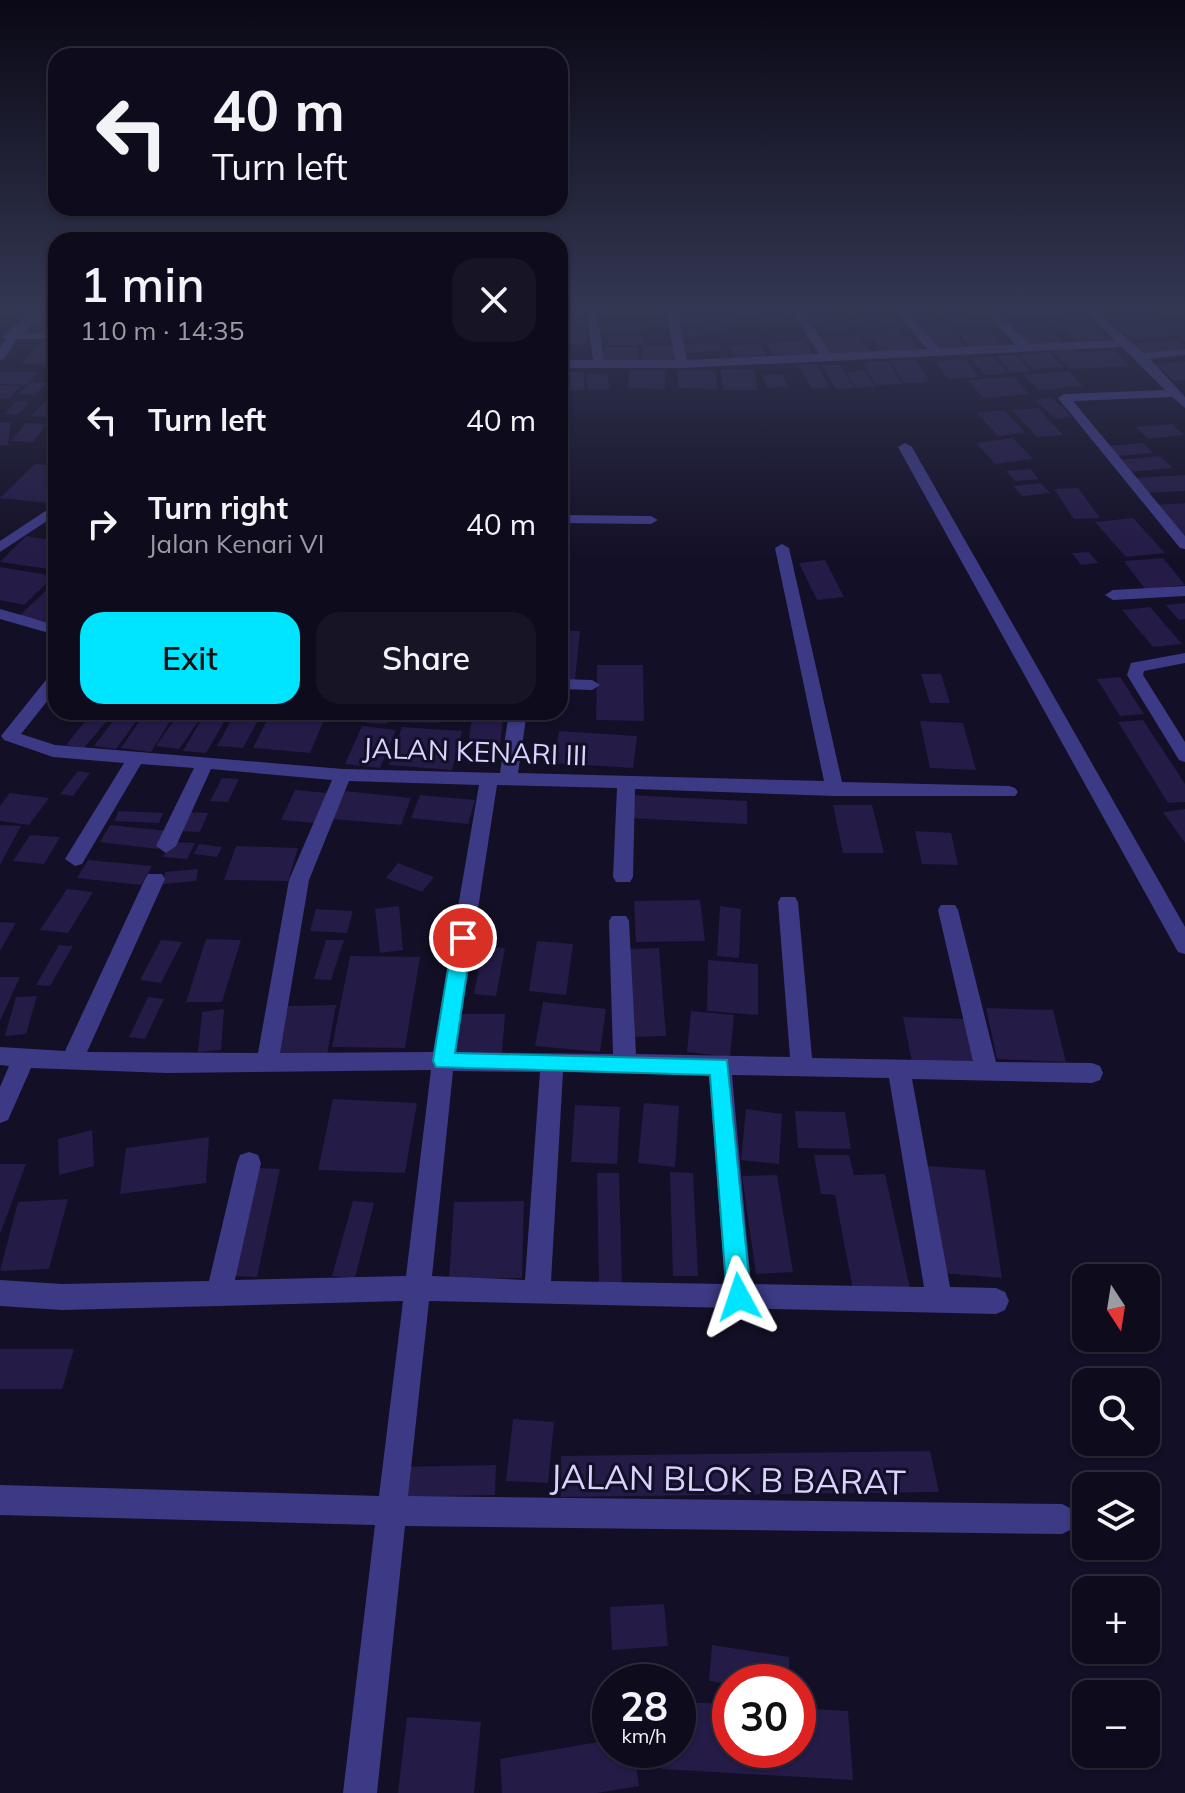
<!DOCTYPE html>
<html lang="en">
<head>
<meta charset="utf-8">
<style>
  :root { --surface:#0e0b1c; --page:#171425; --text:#f1f3f6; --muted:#9b9ba3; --line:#2e2b3b; --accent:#00e5ff }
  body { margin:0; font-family:Mulish,sans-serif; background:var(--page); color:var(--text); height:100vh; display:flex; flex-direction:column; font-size:30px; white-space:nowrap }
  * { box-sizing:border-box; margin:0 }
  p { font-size:26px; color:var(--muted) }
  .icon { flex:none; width:44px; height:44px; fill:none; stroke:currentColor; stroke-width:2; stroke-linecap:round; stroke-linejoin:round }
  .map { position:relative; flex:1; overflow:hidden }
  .sheet { position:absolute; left:48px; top:232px; width:520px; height:488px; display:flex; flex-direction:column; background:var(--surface); border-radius:24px; box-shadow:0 2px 6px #0004,0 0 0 2px var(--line) }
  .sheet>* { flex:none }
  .guide { position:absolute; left:48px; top:48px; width:520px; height:168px; border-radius:24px; box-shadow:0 2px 6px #0004,0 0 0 2px var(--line); background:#0e0b1c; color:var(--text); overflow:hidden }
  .needle { width:52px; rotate:168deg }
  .controls { position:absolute; left:1072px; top:1264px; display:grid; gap:16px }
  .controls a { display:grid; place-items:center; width:88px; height:88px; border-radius:16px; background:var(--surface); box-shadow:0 2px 6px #0004,0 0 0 2px var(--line); font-size:40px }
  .speed { position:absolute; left:592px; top:1664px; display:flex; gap:16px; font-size:40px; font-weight:700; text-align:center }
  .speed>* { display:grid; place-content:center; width:104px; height:104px; border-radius:50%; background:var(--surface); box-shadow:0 2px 6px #0004,0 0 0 2px var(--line); line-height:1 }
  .speed small { font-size:20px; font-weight:400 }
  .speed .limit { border:12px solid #d22; background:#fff; color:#111 }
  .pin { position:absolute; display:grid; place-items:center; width:68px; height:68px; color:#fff; margin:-34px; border:4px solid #fff; border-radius:50%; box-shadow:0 2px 8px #0007 }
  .me { position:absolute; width:88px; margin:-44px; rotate:355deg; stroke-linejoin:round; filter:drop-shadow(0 0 6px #0008) }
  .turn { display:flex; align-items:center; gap:28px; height:168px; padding:0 32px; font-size:36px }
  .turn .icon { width:104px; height:104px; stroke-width:2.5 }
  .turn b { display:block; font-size:56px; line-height:68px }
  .round { display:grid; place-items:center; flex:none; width:84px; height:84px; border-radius:24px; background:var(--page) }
  .headline { display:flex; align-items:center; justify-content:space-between; height:136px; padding:0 32px }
  h1 { font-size:48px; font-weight:600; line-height:60px }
  .button { display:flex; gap:16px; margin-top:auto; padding:16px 32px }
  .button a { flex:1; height:92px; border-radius:24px; background:var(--accent); color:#111; font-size:32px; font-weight:600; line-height:92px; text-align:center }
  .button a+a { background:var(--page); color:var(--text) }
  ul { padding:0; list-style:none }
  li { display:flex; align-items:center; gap:24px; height:104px; padding:0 32px }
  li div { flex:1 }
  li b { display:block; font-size:30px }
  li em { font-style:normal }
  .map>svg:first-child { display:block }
  .building { fill:#241b47 }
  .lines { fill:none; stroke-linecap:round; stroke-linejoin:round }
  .lane { fill:#3d3a85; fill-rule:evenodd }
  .street { fill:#3d3a85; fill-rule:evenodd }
  .route { fill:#00e5ff; stroke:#0095a6; stroke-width:2 }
  .labels { text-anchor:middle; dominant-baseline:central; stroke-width:6; stroke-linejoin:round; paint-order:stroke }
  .street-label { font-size:28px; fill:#d9d4ff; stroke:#130f26 }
  .near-street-label { font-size:34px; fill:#d9d4ff; stroke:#130f26 }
</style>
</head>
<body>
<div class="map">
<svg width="1185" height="1793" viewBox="0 0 1185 1793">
  <rect width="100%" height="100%" fill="#130f26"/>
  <g class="building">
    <polygon points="53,310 56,310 56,323 43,336 21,334 40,316 47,316"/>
    <polygon points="725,310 749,310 754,318 731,320"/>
    <polygon points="753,310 780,310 786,319 761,321"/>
    <polygon points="956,310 968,322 949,324 936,311"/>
    <polygon points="992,310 1028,310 1035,317 1001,319"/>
    <polygon points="1032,310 1079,310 1083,314 1039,317"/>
    <polygon points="886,311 898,326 862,328 851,313"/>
    <polygon points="722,313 728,323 680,326 675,317"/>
    <polygon points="930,313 939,322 915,324 906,315"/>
    <polygon points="844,315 849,322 809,324 805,317"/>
    <polygon points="1153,316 1165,326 1184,325 1185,341 1172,331 1177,336 1132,340 1109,319"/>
    <polygon points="1083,317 1109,339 1077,342 1063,329 1055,329 1045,320"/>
    <polygon points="1040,319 1050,329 1013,332 1003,322"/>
    <polygon points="604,323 642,325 641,332 603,331"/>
    <polygon points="946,323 953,332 967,348 938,350 920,325"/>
    <polygon points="844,324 850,332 828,334 821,325"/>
    <polygon points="723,325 728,333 682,337 678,328"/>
    <polygon points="897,328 904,336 879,339 909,337 919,349 881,352 872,339 866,339 860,332"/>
    <polygon points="990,331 1003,346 971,348 958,332"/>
    <polygon points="1051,331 1064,342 1027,346 1015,333"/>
    <polygon points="560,332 586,332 587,344 560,344"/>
    <polygon points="609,335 642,335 642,345 608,345"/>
    <polygon points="859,335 870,351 827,353 817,338"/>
    <polygon points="1179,340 1185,345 1185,350 1145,353 1135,343"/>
    <polygon points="804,341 814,355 775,358 766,343"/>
    <polygon points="42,342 56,342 56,365 21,364"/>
    <polygon points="717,342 722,350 687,353 682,345"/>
    <polygon points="758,344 768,357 738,360 729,346"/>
    <polygon points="642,346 674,347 674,361 641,361"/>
    <polygon points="604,347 638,347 639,362 604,362"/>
    <polygon points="1073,350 1076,353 1114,350 1130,366 1069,369 1052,351"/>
    <polygon points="1049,352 1064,367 1032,369 1019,355"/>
    <polygon points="1016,355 1031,371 1011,373 997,356"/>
    <polygon points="993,357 1009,373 985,375 970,358"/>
    <polygon points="965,359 980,377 948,379 934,361"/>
    <polygon points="915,360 930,382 904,383 890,361"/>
    <polygon points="888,361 902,384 876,385 863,362"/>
    <polygon points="1185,362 1185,380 1174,381 1156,364"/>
    <polygon points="816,364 830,387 812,389 798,365"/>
    <polygon points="822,365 840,365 854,388 836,389"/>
    <polygon points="721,369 755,370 757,390 723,390"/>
    <polygon points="629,370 665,371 665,389 628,388"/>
    <polygon points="677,370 716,371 717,389 678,388"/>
    <polygon points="865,371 875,387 856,388 846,372"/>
    <polygon points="1068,371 1083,386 1039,390 1023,375"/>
    <polygon points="0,372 37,372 28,385 0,384"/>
    <polygon points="560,372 584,372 585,390 560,390"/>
    <polygon points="586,374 607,374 610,389 588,390"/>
    <polygon points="762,375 783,375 788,387 767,388"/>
    <polygon points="1013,377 1029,394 983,398 968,380"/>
    <polygon points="32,382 47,383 33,396 18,394"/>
    <polygon points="0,386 20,386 9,399 0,398"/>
    <polygon points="1052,398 1072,417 1056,419 1035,400"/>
    <polygon points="48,399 56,400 56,406 45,417 31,416"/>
    <polygon points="16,401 29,402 18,415 5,414"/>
    <polygon points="1038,408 1063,435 1037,437 1012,410"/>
    <polygon points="1004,410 1026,433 998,436 977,413"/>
    <polygon points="11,422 8,445 0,446 0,423"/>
    <polygon points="26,423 47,424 33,442 11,441"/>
    <polygon points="1172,424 1184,435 1148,439 1136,427"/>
    <polygon points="1013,438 1033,459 995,464 976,443"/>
    <polygon points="1143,443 1153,453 1117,456 1108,446"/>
    <polygon points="1160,456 1173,468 1129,472 1117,460"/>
    <polygon points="35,464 56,466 56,494 48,503 0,498"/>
    <polygon points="1030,469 1039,479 1015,481 1006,471"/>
    <polygon points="1185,475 1185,491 1145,493 1133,478"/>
    <polygon points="1041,483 1050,493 1022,496 1013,486"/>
    <polygon points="1078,488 1100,518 1074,519 1054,489"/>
    <polygon points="1185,503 1185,536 1158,505"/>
    <polygon points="1133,518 1165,553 1126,557 1095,522"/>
    <polygon points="26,536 56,541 56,570 0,562"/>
    <polygon points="1089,552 1098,563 1081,565 1072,553"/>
    <polygon points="1163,558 1185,585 1145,589 1124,561"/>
    <polygon points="825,560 844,597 817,600 799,563"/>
    <polygon points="0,567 54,576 24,605 0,600"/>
    <polygon points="56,581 56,623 19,616"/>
    <polygon points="1185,603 1185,619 1179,620 1166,605"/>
    <polygon points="1150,607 1182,644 1153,647 1122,610"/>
    <polygon points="560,631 580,631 575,680 560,680"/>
    <polygon points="597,665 643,665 644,721 596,720"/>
    <polygon points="921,674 941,674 950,703 930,703"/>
    <polygon points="1120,677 1144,714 1120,716 1097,679"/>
    <polygon points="329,712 361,712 358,720 327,718"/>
    <polygon points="369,712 390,712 387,724 367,723"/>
    <polygon points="404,712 442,712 439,723 401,722"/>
    <polygon points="473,712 504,712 500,745 468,744"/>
    <polygon points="92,713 111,716 84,748 66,745"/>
    <polygon points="119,713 140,716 116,749 94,746"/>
    <polygon points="234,715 260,717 243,748 217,746"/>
    <polygon points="177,716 200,719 179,749 156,746"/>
    <polygon points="142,717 171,720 151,752 121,748"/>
    <polygon points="203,717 226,719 206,753 183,751"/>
    <polygon points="268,718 323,722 310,753 253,748"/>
    <polygon points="1143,720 1185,784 1185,802 1168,803 1118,722"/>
    <polygon points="920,721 963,723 976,770 930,768"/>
    <polygon points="362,726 396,730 380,768 345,764"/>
    <polygon points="402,727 462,731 452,770 389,765"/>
    <polygon points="559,731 637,736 633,768 554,763"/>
    <polygon points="78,771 90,773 73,796 60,794"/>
    <polygon points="222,778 239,779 228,802 210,801"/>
    <polygon points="295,790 327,793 314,823 281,820"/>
    <polygon points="345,791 411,798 401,825 333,819"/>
    <polygon points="10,793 49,798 29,825 0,821 0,806"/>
    <polygon points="420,795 475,800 468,824 411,818"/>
    <polygon points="629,795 747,801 747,824 627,818"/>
    <polygon points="833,805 872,805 884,853 843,853"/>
    <polygon points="1185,809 1185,843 1163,812"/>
    <polygon points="119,811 163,813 159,823 114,821"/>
    <polygon points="183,812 208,813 200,832 175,831"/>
    <polygon points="0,825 21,826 0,865"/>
    <polygon points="110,825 168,831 158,849 100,842"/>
    <polygon points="915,831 951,833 958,865 922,864"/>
    <polygon points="30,835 60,837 44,864 13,861"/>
    <polygon points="171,842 195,843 187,859 163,857"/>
    <polygon points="199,844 222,847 217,857 194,854"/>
    <polygon points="236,846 298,848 288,881 224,880"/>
    <polygon points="88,860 152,866 141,885 77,878"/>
    <polygon points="398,863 434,877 422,892 386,878"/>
    <polygon points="198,869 196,881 163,884 165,872"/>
    <polygon points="67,889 93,892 68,933 40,930"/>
    <polygon points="700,900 705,941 636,942 634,901"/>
    <polygon points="399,906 403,950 380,953 375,909"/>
    <polygon points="720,906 741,909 739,958 717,956"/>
    <polygon points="316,909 353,911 347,933 310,931"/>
    <polygon points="0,922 16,923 0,951"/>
    <polygon points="206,939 241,940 222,1002 186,1002"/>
    <polygon points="161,940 182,942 161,983 140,980"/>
    <polygon points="326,940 344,940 331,980 314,979"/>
    <polygon points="537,941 573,944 566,995 529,991"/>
    <polygon points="59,945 73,946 50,986 36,985"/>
    <polygon points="483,946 505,948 496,996 474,994"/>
    <polygon points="659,948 666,1036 634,1037 628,949"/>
    <polygon points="350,956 420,957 405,1048 332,1047"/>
    <polygon points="708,960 758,964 758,1015 707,1011"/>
    <polygon points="0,977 20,977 0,1021"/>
    <polygon points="37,996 26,1034 5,1036 16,997"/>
    <polygon points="148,997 164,999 145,1039 129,1037"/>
    <polygon points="543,1002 606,1009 600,1052 535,1046"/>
    <polygon points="336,1005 327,1055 277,1055 288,1006"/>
    <polygon points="986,1008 1053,1010 1066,1062 997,1059"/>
    <polygon points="224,1009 221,1050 198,1052 202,1012"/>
    <polygon points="691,1011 734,1015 730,1057 687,1052"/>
    <polygon points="454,1014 505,1014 502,1055 450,1055"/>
    <polygon points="903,1017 966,1019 977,1063 912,1062"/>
    <polygon points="333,1099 417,1103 405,1173 318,1170"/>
    <polygon points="644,1103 679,1106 675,1167 638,1163"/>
    <polygon points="575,1105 620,1107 617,1164 571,1162"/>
    <polygon points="746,1109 782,1114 779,1164 741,1160"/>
    <polygon points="795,1111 845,1112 851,1149 798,1148"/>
    <polygon points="92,1130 94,1166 59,1175 58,1139"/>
    <polygon points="209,1137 206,1183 120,1194 126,1148"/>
    <polygon points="814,1155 849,1155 854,1175 885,1174 910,1288 853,1290 835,1195 821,1194"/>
    <polygon points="0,1164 26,1164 0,1234"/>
    <polygon points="928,1166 985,1170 1002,1278 941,1273"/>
    <polygon points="257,1168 280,1169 257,1277 233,1276"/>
    <polygon points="670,1172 693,1173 698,1276 673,1276"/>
    <polygon points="597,1173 619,1173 622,1283 599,1283"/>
    <polygon points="777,1175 793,1272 756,1274 742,1176"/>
    <polygon points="68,1199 49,1269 0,1271 18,1202"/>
    <polygon points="353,1201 374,1203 355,1278 332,1276"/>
    <polygon points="524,1201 522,1278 449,1279 454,1202"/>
    <polygon points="0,1349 74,1349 62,1389 0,1389"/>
    <polygon points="513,1419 554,1422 548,1483 506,1481"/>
    <polygon points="930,1451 939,1492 561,1497 561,1456"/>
    <polygon points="496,1465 495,1495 398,1497 400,1467"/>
    <polygon points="664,1604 668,1646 612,1650 610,1607"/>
    <polygon points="712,1645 789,1657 789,1682 730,1682 730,1684 709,1681"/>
    <polygon points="678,1702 730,1704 730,1750 798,1750 798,1708 848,1711 853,1780 661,1769 661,1750 678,1750"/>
    <polygon points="407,1717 481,1722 474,1793 398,1793"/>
    <polygon points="610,1740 610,1750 634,1750 639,1786 597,1793 502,1793 500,1759"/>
  </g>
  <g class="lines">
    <polygon class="lane" points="905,443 912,447 1185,927 1185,954 1178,952 898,447"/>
    <g class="street">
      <polygon points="34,310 46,310 23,333 56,333 56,339 17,339 4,359 0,360 0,348 6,339 2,336"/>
      <polygon points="587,310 597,310 604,360 675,360 666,310 677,310 687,360 819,354 791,310 802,310 830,353 927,349 895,310 906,310 939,348 1016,345 983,310 994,310 1029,344 1115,340 1083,310 1095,310 1144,353 1185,349 1185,355 1150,359 1185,397 1185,408 1172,397 1073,401 1185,536 1185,549 1180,548 1058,398 1064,394 1165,390 1122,347 682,368 560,368 560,360 593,360"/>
      <polygon points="56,504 56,515 0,552 0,541"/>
      <polygon points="560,515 651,516 658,520 651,524 560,523"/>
      <path d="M782,544l7,4 53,234 167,4 6,2 3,4 -3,4h-180l-200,-7 -2,88 -3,5h-14l-3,-5 4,-89 -120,-3 -41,267 157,2 -4,-133 3,-5h14l3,5 7,133 154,3 -12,-155 3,-5h14l3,5 14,156 161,3 -35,-151 3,-5h14l3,5 38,152 96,1 8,3 3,7 -3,7 -8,3 -180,-4 38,208 46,1 9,4 4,9 -4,9 -9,4 -567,-13 -21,195 654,8 10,5 5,10 -5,10 -10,5 -657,-8 -28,267h-34l32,-268 -375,-10v-30l379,11 24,-195 -341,9 -62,-4v-26l62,4 147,-3 28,-118 3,-8 9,-3 9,3 3,8 -26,117 171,-4 25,-206 -264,3 -136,-5 -23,52 -8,3v-36l9,-21 -9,-1v-18l65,4 80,-172 3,-5h14l3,5 -78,173 171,1 31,-173 43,-100 -121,-11 -35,77 -10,7 -10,-7 38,-78 -53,-4 -59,100 -7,2 -10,-7 59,-96 -71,-6 -49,-17 -3,-4 49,-61 6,-1v16l-35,44 34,11 288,24 157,4 9,-61h18l-9,61 306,8 -49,-233zM349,781l130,4 -46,267 -153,1 29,-173zM453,1071l87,1 -15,208 -93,-4zM563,1072l146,3 16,209 -174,-3zM732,1075l157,3 35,209 -173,-3z"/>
      <polygon points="1185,586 1185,596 1113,600 1105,595 1113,590"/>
      <polygon points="0,609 56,625 56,635 0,619"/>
      <polygon points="1185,653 1185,663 1144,671 1143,675 1185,742 1185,762 1179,760 1127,675 1131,663"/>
      <polygon points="560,679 592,680 600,685 592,690 560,689"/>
    </g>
  </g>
  <linearGradient id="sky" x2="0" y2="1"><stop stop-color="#0a0815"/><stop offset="0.55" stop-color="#333752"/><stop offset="1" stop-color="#333752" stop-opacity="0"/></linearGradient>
  <rect width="1185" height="561" fill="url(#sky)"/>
  <polygon class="route" points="463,931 472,938 455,1053 727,1060 751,1297 747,1305 739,1309 730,1305 727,1297 710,1075 436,1067 433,1061 453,938"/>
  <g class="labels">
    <g class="street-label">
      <text transform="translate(475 751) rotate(2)">JALAN KENARI III</text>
    </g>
    <g class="near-street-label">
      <text transform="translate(728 1479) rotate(1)">JALAN BLOK B BARAT</text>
    </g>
  </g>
</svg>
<div class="controls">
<a><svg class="needle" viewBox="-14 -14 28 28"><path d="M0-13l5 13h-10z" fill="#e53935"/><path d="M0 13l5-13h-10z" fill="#9b9ba3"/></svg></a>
<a><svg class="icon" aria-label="search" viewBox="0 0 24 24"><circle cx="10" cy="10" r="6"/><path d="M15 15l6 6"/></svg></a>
<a><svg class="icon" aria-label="layers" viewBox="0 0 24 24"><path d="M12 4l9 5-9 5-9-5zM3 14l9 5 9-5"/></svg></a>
<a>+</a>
<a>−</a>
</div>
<div class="speed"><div>28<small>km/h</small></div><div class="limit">30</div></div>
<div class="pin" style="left:463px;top:938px;background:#d93025"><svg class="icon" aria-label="arrive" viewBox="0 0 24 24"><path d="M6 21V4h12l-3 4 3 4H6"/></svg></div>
<svg class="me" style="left:739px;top:1297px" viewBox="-20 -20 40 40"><path d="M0-17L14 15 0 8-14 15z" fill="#00e5ff" stroke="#fff" stroke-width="4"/></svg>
<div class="guide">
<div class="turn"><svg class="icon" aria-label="left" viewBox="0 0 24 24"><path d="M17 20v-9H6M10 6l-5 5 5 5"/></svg><div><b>40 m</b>Turn left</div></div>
</div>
<section class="sheet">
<div class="headline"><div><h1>1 min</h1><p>110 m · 14:35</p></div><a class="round"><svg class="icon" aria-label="close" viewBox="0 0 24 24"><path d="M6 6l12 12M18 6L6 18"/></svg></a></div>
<ul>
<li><svg class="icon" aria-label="left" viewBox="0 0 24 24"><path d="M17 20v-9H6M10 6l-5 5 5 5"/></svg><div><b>Turn left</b></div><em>40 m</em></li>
<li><svg class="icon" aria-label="right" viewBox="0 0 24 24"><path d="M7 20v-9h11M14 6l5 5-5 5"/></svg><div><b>Turn right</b><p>Jalan Kenari VI</p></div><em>40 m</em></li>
</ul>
<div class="button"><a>Exit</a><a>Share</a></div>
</section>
</div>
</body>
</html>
